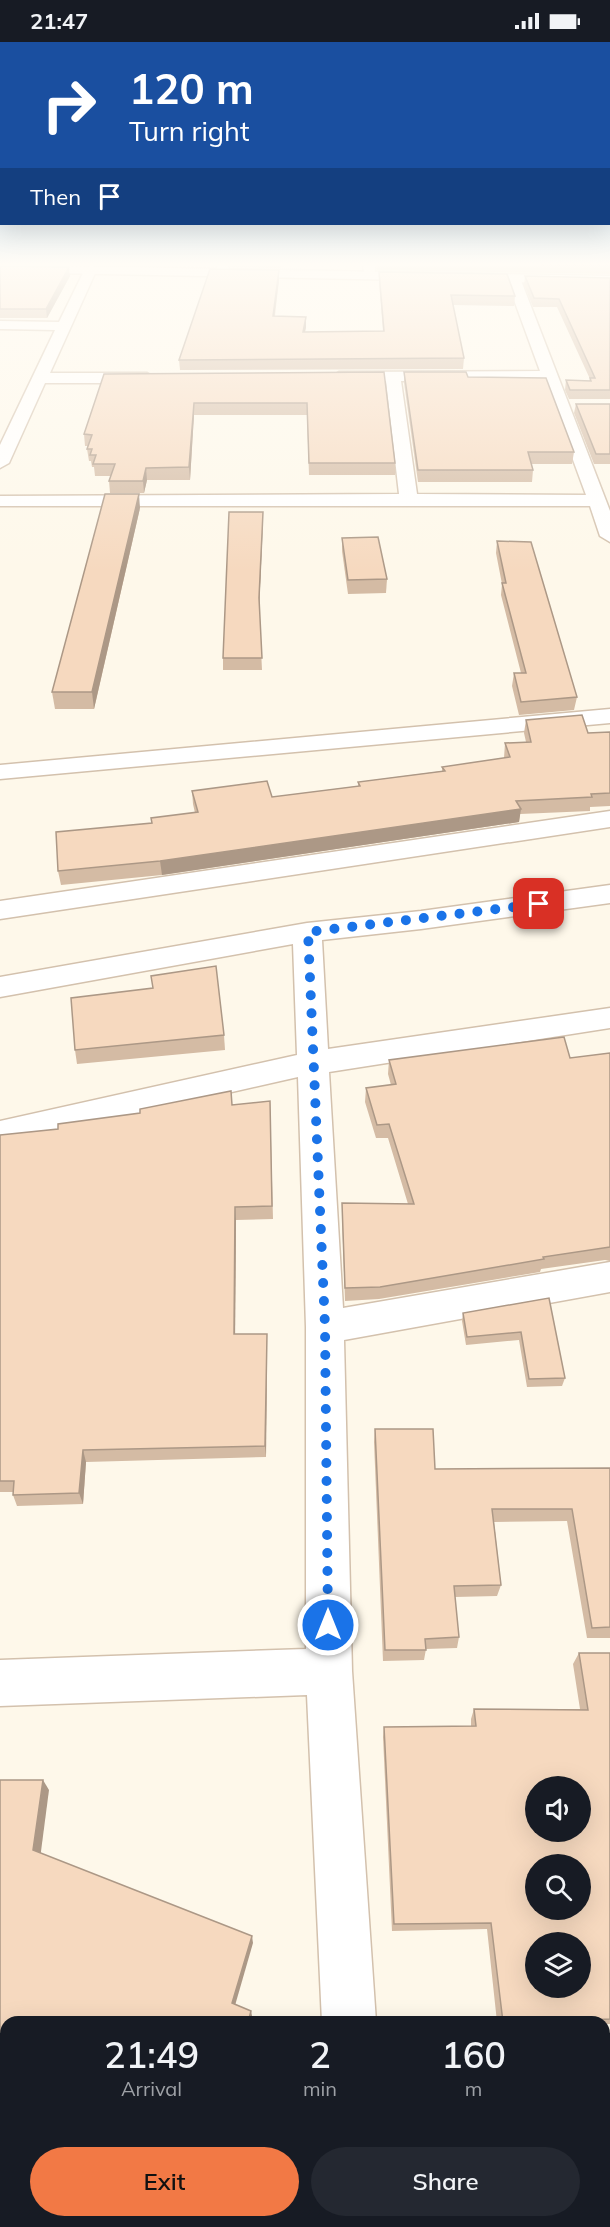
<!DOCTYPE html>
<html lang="en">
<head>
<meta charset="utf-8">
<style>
  :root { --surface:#171b24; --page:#242831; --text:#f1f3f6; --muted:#9ea1a6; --accent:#f27945 }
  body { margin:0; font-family:Mulish,sans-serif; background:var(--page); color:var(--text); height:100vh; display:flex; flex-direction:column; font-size:22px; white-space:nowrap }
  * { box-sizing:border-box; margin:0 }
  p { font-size:20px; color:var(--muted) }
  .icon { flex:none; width:33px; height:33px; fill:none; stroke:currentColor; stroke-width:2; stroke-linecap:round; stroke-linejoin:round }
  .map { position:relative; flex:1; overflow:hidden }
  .drawer { position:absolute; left:0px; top:1974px; width:610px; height:212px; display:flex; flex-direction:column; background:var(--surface); border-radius:18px 18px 0 0; box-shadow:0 6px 24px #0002 }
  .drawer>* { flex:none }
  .banner { position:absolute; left:0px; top:0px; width:610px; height:183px; box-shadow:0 6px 24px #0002; background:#1a4fa0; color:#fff; overflow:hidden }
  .buttons { position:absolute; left:525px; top:1734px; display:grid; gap:12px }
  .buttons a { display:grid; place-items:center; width:66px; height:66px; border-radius:50%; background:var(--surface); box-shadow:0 6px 24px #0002; font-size:30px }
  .pin { position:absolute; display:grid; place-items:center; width:51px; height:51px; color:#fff; margin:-26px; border-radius:12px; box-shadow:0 3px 9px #0006 }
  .me { position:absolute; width:66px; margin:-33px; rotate:0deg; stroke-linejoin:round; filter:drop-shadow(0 0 4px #0008) }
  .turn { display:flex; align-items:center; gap:21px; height:126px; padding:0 30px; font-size:27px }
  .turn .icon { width:78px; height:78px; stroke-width:2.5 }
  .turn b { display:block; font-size:42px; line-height:51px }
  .then { display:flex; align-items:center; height:57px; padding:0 30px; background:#0003; gap:12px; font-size:22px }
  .eta { display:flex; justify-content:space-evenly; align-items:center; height:102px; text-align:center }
  .eta b { font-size:36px; font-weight:600; line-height:42px }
  .primary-button { display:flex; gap:12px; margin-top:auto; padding:12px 30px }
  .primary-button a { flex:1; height:69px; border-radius:36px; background:var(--accent); color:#111; font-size:24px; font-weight:600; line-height:69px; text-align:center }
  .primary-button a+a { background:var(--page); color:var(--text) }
  .status { display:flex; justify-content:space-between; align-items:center; height:42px; padding:0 30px; background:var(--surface); direction:ltr }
  .status svg { height:16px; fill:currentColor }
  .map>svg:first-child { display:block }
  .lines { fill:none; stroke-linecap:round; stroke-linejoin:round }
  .minor-casing { stroke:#d3c1ad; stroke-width:3 }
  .tertiary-casing { stroke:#d3c1ad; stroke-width:3 }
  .minor { fill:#fff; fill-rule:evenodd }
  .tertiary { fill:#fff; fill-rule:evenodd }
  .wall { fill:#d4bba4 }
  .shaded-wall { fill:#ac9886 }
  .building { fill:#f6d9bf; stroke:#ac9886; stroke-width:1.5; fill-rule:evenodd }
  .route { stroke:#1a73e8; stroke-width:10; stroke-dasharray:0 18 }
</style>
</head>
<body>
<div class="status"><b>21:47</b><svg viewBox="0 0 49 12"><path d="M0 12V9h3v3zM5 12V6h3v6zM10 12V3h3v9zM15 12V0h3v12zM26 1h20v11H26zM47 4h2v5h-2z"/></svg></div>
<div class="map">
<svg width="610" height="2185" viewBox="0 0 610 2185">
  <rect width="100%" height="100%" fill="#fef8ea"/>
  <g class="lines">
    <g class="minor-casing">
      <g id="minor">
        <polygon points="91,223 97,227 50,331 147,331 155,336 147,341 45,341 9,421 0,426 0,403 55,288 0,287 0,279 59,280 85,227"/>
        <polygon points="217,223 229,223 227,233 217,233"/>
        <polygon points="363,223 375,223 375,236 365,236"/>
        <path d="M513,232l7,4 90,233v31l-10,-6 -10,-30h-590v-10l399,-2 -13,-113 -47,1 -8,-5 8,-5 201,-1 -34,-93zM401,339h143l42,114 -169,-1z"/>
        <polygon points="610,667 610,681 0,737 0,723"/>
        <polygon points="610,769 610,785 0,877 0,859"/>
        <polygon points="610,843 610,861 421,887 322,898 328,1007 610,966 610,986 329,1030 343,1266 610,1220 610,1250 344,1298 352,1629 376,1980 322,1980 307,1653 0,1664 0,1618 306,1607 306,1285 298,1035 0,1103 0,1079 297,1013 293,902 0,955 0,935 307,881 421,869"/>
        <polygon points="332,2180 390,2180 391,2185 333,2185"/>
      </g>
    </g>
    <g class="tertiary-casing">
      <polygon id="tertiary" points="0,223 610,234 610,242 0,230"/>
    </g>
    <use href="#minor" class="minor"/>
    <use href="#tertiary" class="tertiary"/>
  </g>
  <g class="wall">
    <polygon points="230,223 281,223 281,226 231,225"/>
    <polygon points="377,223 610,223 610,232 377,228"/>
    <polygon points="0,224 70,234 47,276 0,276"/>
    <polygon points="379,230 515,254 514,264 453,263 464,316 463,327 180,328 179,318 279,238 275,274 306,285 305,290 383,289 379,240"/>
    <polygon points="525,234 610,236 610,357 569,357 565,348 566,338 589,339 590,337 557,265 533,265 524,243"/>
    <polygon points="384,330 395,421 395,433 309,433 307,373 194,373 190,438 147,438 144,451 110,451 109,439 111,434 95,434 94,425 92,425 91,419 89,419 87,407 88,404 85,404 84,392 104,332"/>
    <polygon points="404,330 468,335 574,410 572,422 531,422 533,428 532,440 418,440 404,341"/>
    <polygon points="576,362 610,362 610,422 594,422 574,371"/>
    <polygon points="140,466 94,667 55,667 52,650"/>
    <polygon points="263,470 259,566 262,628 223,628 223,616"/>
    <polygon points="342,496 387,537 386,551 348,552 342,509"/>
    <polygon points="497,499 577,655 574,668 519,673 512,644 514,631 521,631 501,553 502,542 496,511"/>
    <polygon points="526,678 588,691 610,690 610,764 590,765 590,769 520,772 519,780 162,833 61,843 58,829 152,781 195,771 193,762 192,749 272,755 358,744 358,740 442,729 442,725 504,716 505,701 526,700 524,691"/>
    <polygon points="153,946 224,993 225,1008 77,1022 75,1008"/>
    <polygon points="610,1011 610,1219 605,1218 541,1227 540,1230 379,1257 345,1259 342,1174 342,1161 408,1162 388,1096 376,1096 365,1060 366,1046 391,1043 388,1032 389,1018 570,1016"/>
    <polygon points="270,1059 273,1177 236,1178 235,1292 267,1292 266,1415 86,1420 83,1462 17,1464 13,1453 13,1450 0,1450 0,1093 58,1087 232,1063"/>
    <polygon points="549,1256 565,1336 562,1344 527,1345 519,1298 466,1303 462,1279 463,1271"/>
    <polygon points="375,1387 435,1427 610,1426 610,1596 587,1596 567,1479 494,1480 501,1543 497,1554 455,1555 459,1595 457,1606 426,1607 424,1618 383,1619 374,1400"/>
    <polygon points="579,1611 610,1611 610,1982 604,1982 604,1980 497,1980 487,1887 392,1889 383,1695 384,1685 471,1684 471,1677 474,1667 580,1667 573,1622"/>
  </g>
  <g class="shaded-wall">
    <polygon points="69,225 70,234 47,276 46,267"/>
    <polygon points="279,228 279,238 273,284 273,274"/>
    <polygon points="306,275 306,285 303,300 303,290"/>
    <polygon points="194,361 194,373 190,438 189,425"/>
    <polygon points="146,426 147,438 144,451 143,439"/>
    <polygon points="139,452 140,466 94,667 92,650"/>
    <polygon points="263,470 263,481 259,568 259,556"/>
    <polygon points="521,767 519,780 162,833 160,819"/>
    <polygon points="235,1165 236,1178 235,1304 234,1292"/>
    <polygon points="267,1292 267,1304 266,1415 265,1404"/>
    <polygon points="83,1408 86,1420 83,1462 79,1451"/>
    <polygon points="43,1738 49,1748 40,1817 33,1808"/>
    <polygon points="252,1894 253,1901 234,1967 232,1961"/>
    <polygon points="251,1969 252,1974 251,1980 248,1980"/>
  </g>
  <g class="building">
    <polygon points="540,223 610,223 610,224"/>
    <polygon points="0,224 69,225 46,267 0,267"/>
    <polygon points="210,227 279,228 273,274 306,275 303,290 384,289 379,230 507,232 515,254 451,253 464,316 179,318"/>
    <polygon points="525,234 610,236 610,348 570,348 566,338 591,339 590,336 595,336 559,257 534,256"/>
    <polygon points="384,330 395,421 309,421 307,361 194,361 189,425 146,426 143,439 109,439 115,422 93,422 96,413 90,413 92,407 87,407 92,393 84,392 104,332"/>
    <polygon points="404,330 466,330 468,335 546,336 574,410 528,410 533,428 418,428"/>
    <polygon points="576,362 610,362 610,412 596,412"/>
    <polygon points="105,452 139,452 92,650 52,650"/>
    <polygon points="229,470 263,470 259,556 262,616 223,616"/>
    <polygon points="378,495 387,537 348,538 342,496"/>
    <polygon points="497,499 531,500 577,655 521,660 514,631 526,631 502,541 506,541"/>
    <polygon points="582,673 588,691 610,690 610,751 591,752 592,755 516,759 521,767 160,819 58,829 56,790 152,781 151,776 198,770 192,749 267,739 272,755 360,744 358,740 445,729 442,725 510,715 505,701 531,700 526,678"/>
    <polygon points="216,924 224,993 75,1008 71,956 153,946 151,934"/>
    <polygon points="564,995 570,1016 610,1011 610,1205 543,1215 544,1217 380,1245 345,1246 342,1161 414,1162 389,1082 377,1083 366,1046 396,1042 389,1018"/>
    <polygon points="231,1049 232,1063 270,1059 272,1164 235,1165 234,1292 267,1292 265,1404 83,1408 79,1451 13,1453 14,1439 0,1439 0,1093 58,1087 58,1082 140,1071 140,1067"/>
    <polygon points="549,1256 565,1336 529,1337 521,1290 467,1295 463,1271"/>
    <polygon points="375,1387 433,1387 435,1427 610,1426 610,1585 592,1586 572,1467 492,1467 501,1543 454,1544 459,1595 425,1597 426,1608 385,1608"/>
    <path d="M579,1611h31v366l-63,3h-44l-12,-99 -97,1 -10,-197 92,-1 -2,-17 114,1zM536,1744h44v46h-44zM536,1822h44v46h-44zM536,1900h44v46h-44z"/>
    <polygon points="0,1738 43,1738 33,1808 252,1894 232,1961 251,1969 248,1980 6,1980 6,2005 0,2002"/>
  </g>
  <linearGradient id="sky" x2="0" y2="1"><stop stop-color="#96c6e9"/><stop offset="0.42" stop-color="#fffcf6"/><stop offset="1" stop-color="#fffcf6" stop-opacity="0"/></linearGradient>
  <rect width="610" height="529" fill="url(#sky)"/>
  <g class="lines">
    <polyline class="route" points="328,1583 325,1284 308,890 539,862"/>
  </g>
</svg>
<div class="buttons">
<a><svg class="icon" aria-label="sound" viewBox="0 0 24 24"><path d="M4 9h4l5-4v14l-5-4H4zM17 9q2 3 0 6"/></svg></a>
<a><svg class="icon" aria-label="search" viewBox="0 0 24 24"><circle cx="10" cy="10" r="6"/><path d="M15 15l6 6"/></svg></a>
<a><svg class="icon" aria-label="layers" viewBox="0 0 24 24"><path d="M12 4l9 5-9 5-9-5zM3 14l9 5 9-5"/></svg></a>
</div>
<div class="pin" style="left:539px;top:862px;background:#d93025"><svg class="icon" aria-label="arrive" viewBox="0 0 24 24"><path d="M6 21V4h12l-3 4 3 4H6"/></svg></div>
<svg class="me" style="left:328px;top:1583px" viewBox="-20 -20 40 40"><circle r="17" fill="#1a73e8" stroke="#fff" stroke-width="3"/><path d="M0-11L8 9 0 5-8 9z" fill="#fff"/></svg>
<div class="banner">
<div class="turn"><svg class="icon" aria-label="right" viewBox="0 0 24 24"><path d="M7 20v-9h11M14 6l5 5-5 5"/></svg><div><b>120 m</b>Turn right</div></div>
<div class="then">Then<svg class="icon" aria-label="arrive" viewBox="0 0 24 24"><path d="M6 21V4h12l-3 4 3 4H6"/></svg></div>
</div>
<section class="drawer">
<div class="eta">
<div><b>21:49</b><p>Arrival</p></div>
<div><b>2</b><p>min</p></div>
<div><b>160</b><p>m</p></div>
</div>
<div class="primary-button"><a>Exit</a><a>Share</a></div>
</section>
</div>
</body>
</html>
